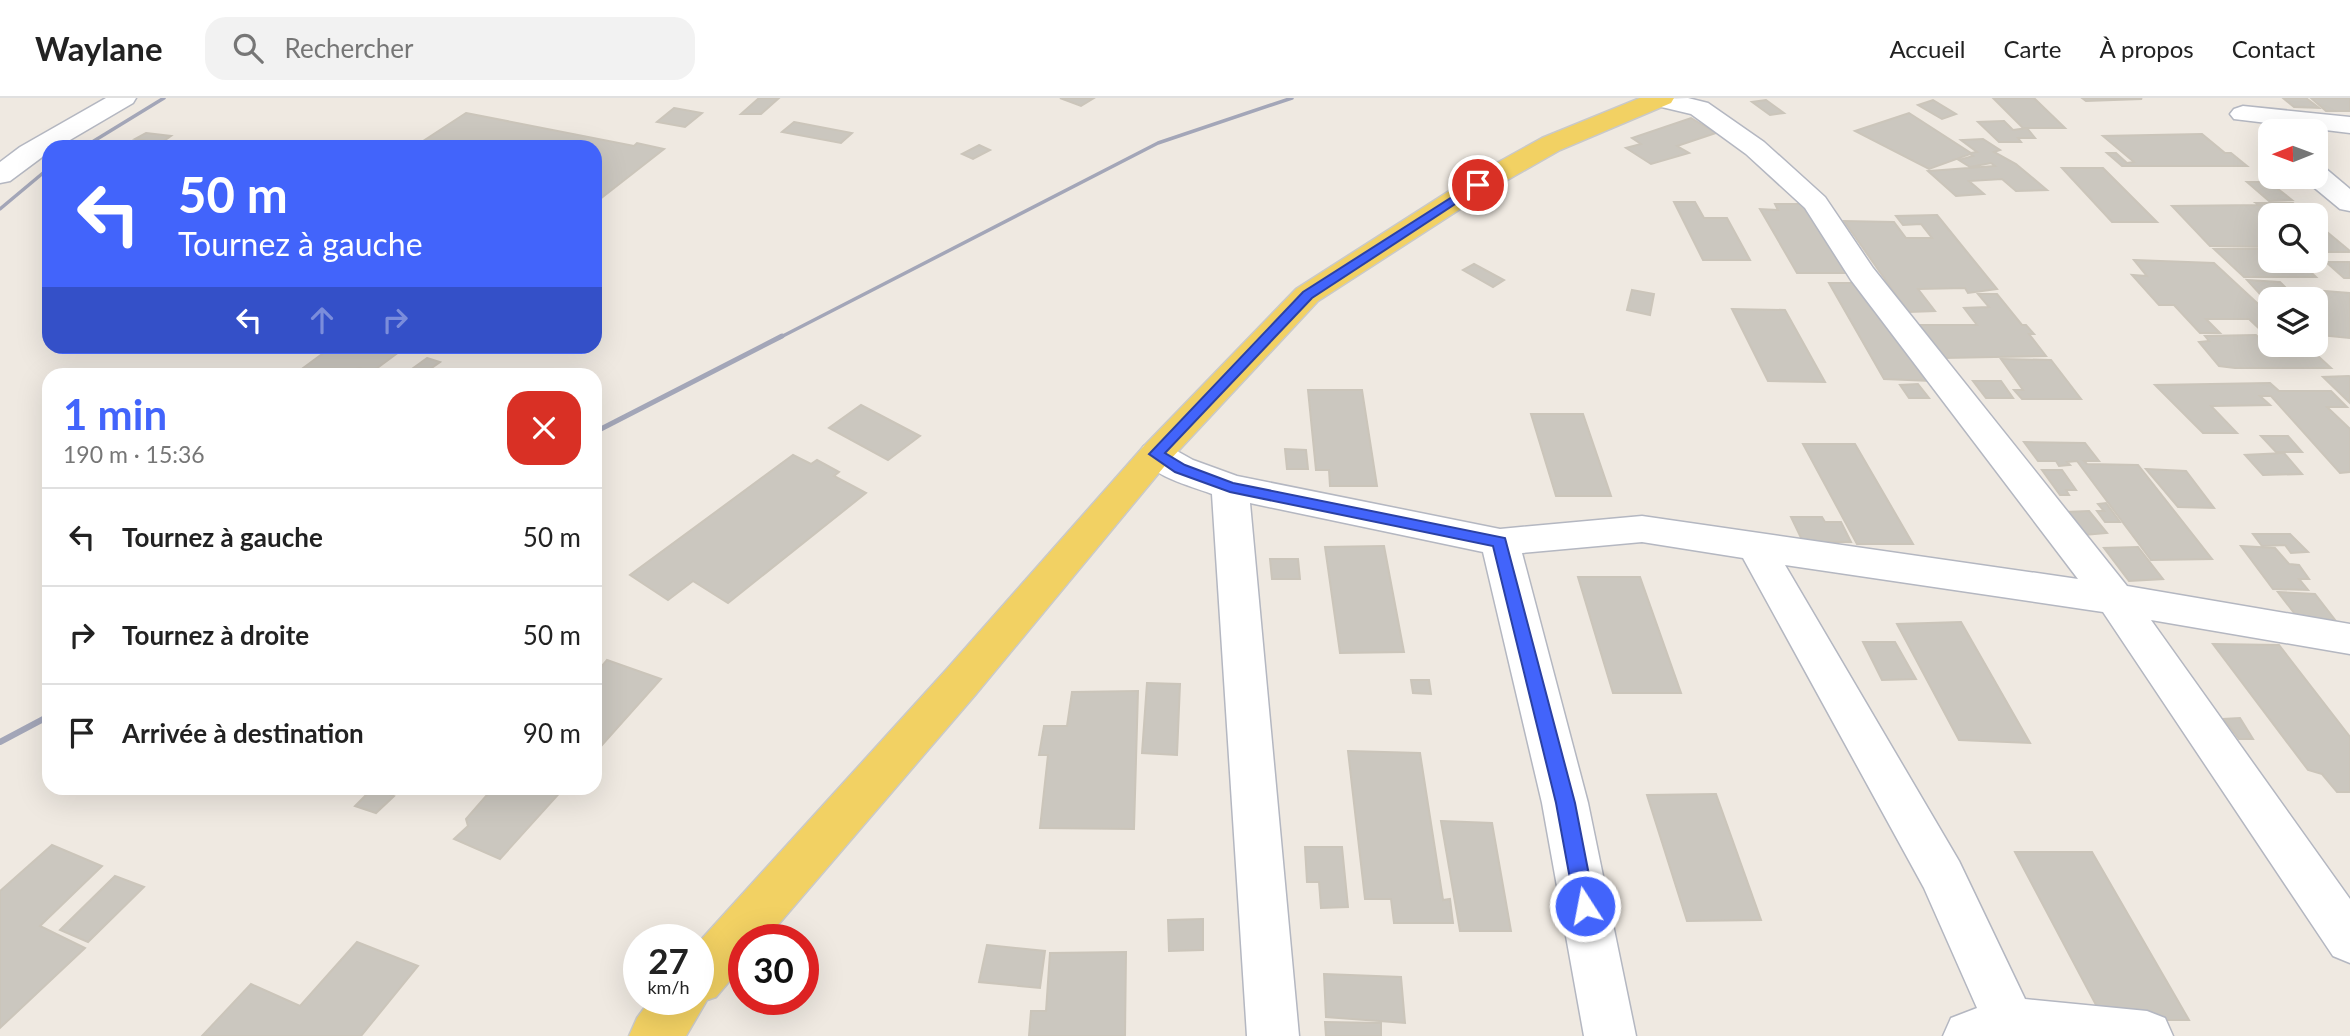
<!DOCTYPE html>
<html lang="fr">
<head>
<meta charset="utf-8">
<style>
  :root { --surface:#fff; --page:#f2f2f2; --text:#222; --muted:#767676; --line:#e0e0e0; --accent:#4264fb }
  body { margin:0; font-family:Lato,sans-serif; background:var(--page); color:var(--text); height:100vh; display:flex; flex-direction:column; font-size:26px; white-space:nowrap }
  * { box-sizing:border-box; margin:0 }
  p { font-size:23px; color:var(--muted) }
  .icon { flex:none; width:38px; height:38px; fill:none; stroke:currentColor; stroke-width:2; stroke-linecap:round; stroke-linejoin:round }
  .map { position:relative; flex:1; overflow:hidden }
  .panel { position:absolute; left:42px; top:270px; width:560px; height:427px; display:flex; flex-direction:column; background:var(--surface); border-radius:21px; box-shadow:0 7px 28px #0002 }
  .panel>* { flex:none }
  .top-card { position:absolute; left:42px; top:42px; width:560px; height:214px; border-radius:21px; box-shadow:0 7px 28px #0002; background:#4264fb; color:#fff; overflow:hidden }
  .needle { width:46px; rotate:269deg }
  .buttons { position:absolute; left:2258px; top:21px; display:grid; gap:14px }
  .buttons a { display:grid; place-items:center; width:70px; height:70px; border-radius:14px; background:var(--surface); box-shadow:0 7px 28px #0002; font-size:35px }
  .speed { position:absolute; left:623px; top:826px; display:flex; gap:14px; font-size:35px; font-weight:700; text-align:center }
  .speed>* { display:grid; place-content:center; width:91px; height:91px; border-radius:50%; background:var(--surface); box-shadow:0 7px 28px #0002; line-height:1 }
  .speed small { font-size:18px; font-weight:400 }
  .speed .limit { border:10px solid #d22; background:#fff; color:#111 }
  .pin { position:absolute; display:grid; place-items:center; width:60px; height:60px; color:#fff; margin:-30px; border:4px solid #fff; border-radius:50%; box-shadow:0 2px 7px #0007 }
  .me { position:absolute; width:77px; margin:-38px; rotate:349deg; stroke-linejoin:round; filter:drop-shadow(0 0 5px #0008) }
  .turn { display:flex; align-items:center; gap:24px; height:147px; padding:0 21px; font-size:32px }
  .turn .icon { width:91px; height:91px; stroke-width:2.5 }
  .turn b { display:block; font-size:49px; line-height:60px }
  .lanes { display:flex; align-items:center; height:66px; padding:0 21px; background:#0003; justify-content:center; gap:35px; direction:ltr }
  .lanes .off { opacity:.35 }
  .round { display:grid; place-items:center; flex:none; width:74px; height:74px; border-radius:21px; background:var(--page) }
  .head { display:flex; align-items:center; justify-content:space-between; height:119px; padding:0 21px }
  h1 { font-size:42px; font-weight:700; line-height:52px; color:var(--accent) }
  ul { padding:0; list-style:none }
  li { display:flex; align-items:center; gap:21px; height:98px; padding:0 21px; border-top:2px solid var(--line) }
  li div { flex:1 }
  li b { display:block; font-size:26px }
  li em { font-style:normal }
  header { display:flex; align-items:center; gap:42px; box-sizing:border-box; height:98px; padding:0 35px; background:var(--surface); border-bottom:2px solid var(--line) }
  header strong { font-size:33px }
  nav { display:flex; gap:38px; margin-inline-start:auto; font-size:24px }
  .search { width:490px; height:63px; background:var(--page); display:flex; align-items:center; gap:18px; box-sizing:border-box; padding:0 24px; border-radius:21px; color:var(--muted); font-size:26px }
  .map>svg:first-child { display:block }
  .building { fill:#cbc7bf; stroke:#cbc5ba; stroke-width:2 }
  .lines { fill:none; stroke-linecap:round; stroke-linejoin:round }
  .minor-casing { stroke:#b4b7c1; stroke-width:3 }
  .major-casing { stroke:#c9c9c9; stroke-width:3 }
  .minor { fill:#fff; fill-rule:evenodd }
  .major { fill:#f2d163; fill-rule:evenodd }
  .rail-far2 { stroke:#a3a6b8; stroke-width:3.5 }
  .rail-far1 { stroke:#a3a6b8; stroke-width:5 }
  .rail { stroke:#a3a6b8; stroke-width:6 }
  .route { fill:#4264fb; stroke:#2b41a3; stroke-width:2 }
</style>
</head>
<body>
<header>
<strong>Waylane</strong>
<div class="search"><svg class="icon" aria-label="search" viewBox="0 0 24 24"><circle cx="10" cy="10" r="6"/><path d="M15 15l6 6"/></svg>Rechercher</div>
<nav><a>Accueil</a><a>Carte</a><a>À propos</a><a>Contact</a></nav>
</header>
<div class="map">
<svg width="2350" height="938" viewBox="0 0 2350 938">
  <rect width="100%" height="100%" fill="#efe9e1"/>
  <g class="building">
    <polygon points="759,0 779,0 761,16 741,16"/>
    <polygon points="1060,0 1094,0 1081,8"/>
    <polygon points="1993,0 2034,0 2065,30 2023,30"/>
    <polygon points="2082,0 2140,0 2142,1 2086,3"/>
    <polygon points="2283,0 2306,0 2319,10 2294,9"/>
    <polygon points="2311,0 2350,0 2350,13 2326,13"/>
    <polygon points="1766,2 1784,15 1770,17 1752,4"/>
    <polygon points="1933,2 1956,16 1942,21 1918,7"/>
    <polygon points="674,10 702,15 685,29 657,24"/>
    <polygon points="466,15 634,48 637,45 664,51 595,105 595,49 414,49"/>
    <polygon points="1909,15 1971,55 1977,54 1961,42 1983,41 2000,52 1994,54 2016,66 2047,92 2016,93 2002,81 1969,83 1984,96 1956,98 1928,73 1995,68 1991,65 1970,69 1959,62 1973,58 1970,56 1929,71 1855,33"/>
    <polygon points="1691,20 1716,35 1677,48 1689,55 1651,66 1626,50 1641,46 1632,40"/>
    <polygon points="2004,23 2013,32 2027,30 2035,40 2018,40 2021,44 1999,44 1978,24"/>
    <polygon points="794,24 852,35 841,45 782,34"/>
    <polygon points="146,35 171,38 161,45 135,41"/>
    <polygon points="2202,36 2225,55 2231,55 2247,68 2122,68 2107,55 2116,55 2127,65 2134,64 2103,38"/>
    <polygon points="979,47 990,52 973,61 962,56"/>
    <polygon points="2062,70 2103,70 2157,124 2112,124"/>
    <polygon points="2247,84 2269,84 2292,102 2269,103"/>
    <polygon points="1674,104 1695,104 1704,120 1727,120 1750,162 1703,162"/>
    <polygon points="2256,105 2293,105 2308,117 2270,117 2270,149 2210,148 2172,108 2259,107"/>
    <polygon points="1775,106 1813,106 1858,175 1797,175 1760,111 1778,112"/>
    <polygon points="1937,117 1997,191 1968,195 1965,190 1918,191 1935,213 1908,214 1844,123 1894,124 1906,140 1932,140 1921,126 1903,127 1896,118"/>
    <polygon points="2315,124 2350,153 2350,154 2315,154"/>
    <polygon points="2214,151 2270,151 2270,163 2299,163 2316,179 2244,179"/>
    <polygon points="2134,162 2214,165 2270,217 2270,241 2249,221 2206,221 2220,235 2200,235 2174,207 2159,207 2132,177 2147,178"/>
    <polygon points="2326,164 2350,164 2350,180 2344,180"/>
    <polygon points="1474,166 1504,182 1493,189 1463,172"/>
    <polygon points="2247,182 2280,184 2286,190 2350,195 2350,240 2320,237 2315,232 2315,201 2270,201 2270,207"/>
    <polygon points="1829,185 1867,185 1930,283 1884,281"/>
    <polygon points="1632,192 1654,196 1650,217 1627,212"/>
    <polygon points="1978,196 1997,196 2022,227 2026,227 2034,236 2029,236 2046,258 1943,260 1919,227 1977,227 1964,210 1989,209"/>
    <polygon points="1732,211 1785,212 1825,284 1768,283"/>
    <polygon points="2256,237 2280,259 2287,259 2275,247 2306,247 2331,270 2235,270 2219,268 2199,244 2209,243 2205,238"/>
    <polygon points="333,248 407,248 372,274 359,270 346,276 328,271 319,276 295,276"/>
    <polygon points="427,260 440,264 423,276 405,276"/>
    <polygon points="2001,261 2051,262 2081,301 2022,301 2014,292 2023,292"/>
    <polygon points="2349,278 2350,279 2350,305 2323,279"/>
    <polygon points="1973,283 2001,283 2013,300 1986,300"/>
    <polygon points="2270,285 2279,293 2331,293 2347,309 2327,309 2350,331 2350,374 2340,375 2271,298 2260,298 2270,307 2211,308 2237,335 2203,335 2155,287"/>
    <polygon points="1918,286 1929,300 1909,300 1900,287"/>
    <polygon points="1308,292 1362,292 1377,388 1330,388 1329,372 1316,372"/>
    <polygon points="861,307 920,338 888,362 829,330"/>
    <polygon points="1531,316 1583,316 1611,398 1556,398"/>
    <polygon points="2261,338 2288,338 2302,354 2276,354"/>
    <polygon points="2024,344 2085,345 2099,363 2084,363 2087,366 2138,367 2212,461 2151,462 2077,363 2067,364 2070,367 2059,368 2056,363 2038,363"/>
    <polygon points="1803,346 1855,346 1913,446 1857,446"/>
    <polygon points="1285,351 1306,352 1308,371 1287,371"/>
    <polygon points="2284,355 2302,376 2263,377 2245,357"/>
    <polygon points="793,357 811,366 817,362 839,374 834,378 866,395 728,505 693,483 668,502 630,477"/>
    <polygon points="2146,371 2186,373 2214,410 2178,409"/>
    <polygon points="2042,372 2062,372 2076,392 2066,392 2069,397 2060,397"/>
    <polygon points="2106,405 2120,424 2105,424 2097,413 2104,413 2098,406"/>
    <polygon points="2089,413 2107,435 2084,437 2066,414"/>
    <polygon points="1791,419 1822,419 1825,424 1841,424 1851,444 1803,444"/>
    <polygon points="2253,436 2290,436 2308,454 2291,455 2285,447 2262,448"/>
    <polygon points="1384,448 1404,554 1340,555 1325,449"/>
    <polygon points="2241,448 2275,450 2289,466 2299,467 2309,481 2299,481 2308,492 2273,491"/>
    <polygon points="2138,449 2163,481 2129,483 2104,450"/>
    <polygon points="1270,461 1298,461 1300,481 1272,481"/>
    <polygon points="1578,479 1640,479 1681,595 1613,595"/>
    <polygon points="2278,494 2315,496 2335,522 2298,520"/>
    <polygon points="1961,524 2030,645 1959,642 1897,526"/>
    <polygon points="1863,544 1895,544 1916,581 1882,582"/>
    <polygon points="2213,546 2279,547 2350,639 2350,694 2337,694 2322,676 2308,672"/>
    <polygon points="607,562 661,581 595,655 595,576"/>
    <polygon points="1411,582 1429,582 1431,596 1413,595"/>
    <polygon points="1147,585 1180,586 1177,657 1142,655"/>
    <polygon points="1138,593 1134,731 1040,730 1048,657 1039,657 1044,628 1067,628 1072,594"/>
    <polygon points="2240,620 2253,641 2239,641 2224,621"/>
    <polygon points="1348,653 1420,655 1443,802 1450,801 1453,825 1394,825 1391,801 1365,801"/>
    <polygon points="373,690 394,698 376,715 355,708"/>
    <polygon points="493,690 564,690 500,761 454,741 468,728 466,721"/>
    <polygon points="1716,696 1761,822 1687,823 1647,697"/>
    <polygon points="1441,723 1492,725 1511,833 1460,833"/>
    <polygon points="52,747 102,768 40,828 85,850 0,930 0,793"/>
    <polygon points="1305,749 1342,749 1348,809 1321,810 1319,784 1307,784"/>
    <polygon points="2015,754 2092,754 2189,922 2104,922"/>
    <polygon points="115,778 144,789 88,844 60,832"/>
    <polygon points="1203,821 1203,852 1169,853 1168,822"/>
    <polygon points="357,844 418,868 361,938 202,938 251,886 300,908"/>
    <polygon points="987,847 1045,853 1040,890 979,884"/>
    <polygon points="1126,854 1125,938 1029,938 1031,913 1046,913 1050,855"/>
    <polygon points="1324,876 1401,879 1405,925 1326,919"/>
    <polygon points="1325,924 1381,925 1381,938 1326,938"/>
  </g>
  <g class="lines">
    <g class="minor-casing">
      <g id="minor">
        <polygon points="106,0 136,0 133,5 58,49 49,49 49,54 10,83 0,85 0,64 20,49"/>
        <path d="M1688,0l20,5 56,39 61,55 48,71 254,318 223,38v30l-199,-34 199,279v64l-17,-7 -230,-344 -318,-47 174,296 66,138 122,12 18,7 8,18h-230l8,-18 26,-10 -53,-120 -181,-330 -101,-16 -120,11 66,250 48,233h-52l-42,-233 -59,-251 -233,-49 49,533h-52l-35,-542c-24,-9 -59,-17 -74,-40l6,-8 12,-4 12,4 25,14 44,16 263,53 142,-13 436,63 -227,-299 -46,-72 -59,-54 -55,-40 -42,-10 -3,-5z"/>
        <polygon points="2243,8 2350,19 2350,35 2234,21 2230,16 2234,11"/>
        <polygon points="2315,68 2325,70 2350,91 2350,113 2340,111 2305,82 2303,79 2315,79"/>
      </g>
    </g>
    <g class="major-casing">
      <polygon id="major" points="1640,0 1674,0 1671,5 1560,52 1488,93 1318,203 1168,364 976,596 765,842 744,842 744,866 716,899 707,902 686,938 629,938 637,920 651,901 698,901 698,845 946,572 1144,348 1296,191 1468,81 1542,40"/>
    </g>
    <use href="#minor" class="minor"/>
    <use href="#major" class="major"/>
    <g class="rail-far2">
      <polyline points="84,49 164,0"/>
      <polyline points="0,111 49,70"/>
      <polyline points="779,240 1158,45 1292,0"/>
    </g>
    <polyline class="rail-far1" points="595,334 782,238"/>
    <polyline class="rail" points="0,644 49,618"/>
  </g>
  <polygon class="route" points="1474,85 1484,87 1312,200 1165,355 1185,367 1233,385 1505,440 1575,705 1595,808 1592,815 1585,818 1578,815 1575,808 1556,705 1493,448 1230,394 1175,374 1149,356 1303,194"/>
</svg>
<div class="buttons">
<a><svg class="needle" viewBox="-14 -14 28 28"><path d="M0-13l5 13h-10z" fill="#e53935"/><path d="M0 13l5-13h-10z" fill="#767676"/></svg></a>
<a><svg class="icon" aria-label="search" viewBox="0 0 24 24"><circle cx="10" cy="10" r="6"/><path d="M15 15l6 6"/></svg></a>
<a><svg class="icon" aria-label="layers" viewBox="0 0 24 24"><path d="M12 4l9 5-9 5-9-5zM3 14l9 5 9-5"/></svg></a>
</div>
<div class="speed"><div>27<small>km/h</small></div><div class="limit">30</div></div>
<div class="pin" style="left:1478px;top:87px;background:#d93025"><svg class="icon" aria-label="arrive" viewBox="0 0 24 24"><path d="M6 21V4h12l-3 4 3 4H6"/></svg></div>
<svg class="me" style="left:1585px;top:808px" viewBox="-20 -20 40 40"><circle r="17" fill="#4264fb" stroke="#fff" stroke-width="3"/><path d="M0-11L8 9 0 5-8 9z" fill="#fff"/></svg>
<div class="top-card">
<div class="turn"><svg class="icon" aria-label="left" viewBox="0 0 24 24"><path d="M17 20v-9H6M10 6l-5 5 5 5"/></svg><div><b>50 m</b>Tournez à gauche</div></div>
<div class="lanes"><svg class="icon" aria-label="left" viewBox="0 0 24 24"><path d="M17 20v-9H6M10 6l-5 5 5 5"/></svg><svg class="icon off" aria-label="ahead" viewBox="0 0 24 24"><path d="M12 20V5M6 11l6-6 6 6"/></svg><svg class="icon off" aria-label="right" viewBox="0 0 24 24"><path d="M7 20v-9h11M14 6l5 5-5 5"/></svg></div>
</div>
<section class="panel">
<div class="head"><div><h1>1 min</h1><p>190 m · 15:36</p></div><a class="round" style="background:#d93025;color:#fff"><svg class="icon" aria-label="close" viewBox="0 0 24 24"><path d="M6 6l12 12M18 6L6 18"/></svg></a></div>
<ul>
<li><svg class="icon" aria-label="left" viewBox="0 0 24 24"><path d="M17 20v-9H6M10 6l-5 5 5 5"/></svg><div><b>Tournez à gauche</b></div><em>50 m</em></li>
<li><svg class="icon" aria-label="right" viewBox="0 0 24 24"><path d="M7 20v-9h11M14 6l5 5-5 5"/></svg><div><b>Tournez à droite</b></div><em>50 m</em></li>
<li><svg class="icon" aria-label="arrive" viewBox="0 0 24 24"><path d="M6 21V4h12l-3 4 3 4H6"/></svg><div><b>Arrivée à destination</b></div><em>90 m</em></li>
</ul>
</section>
</div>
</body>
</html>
